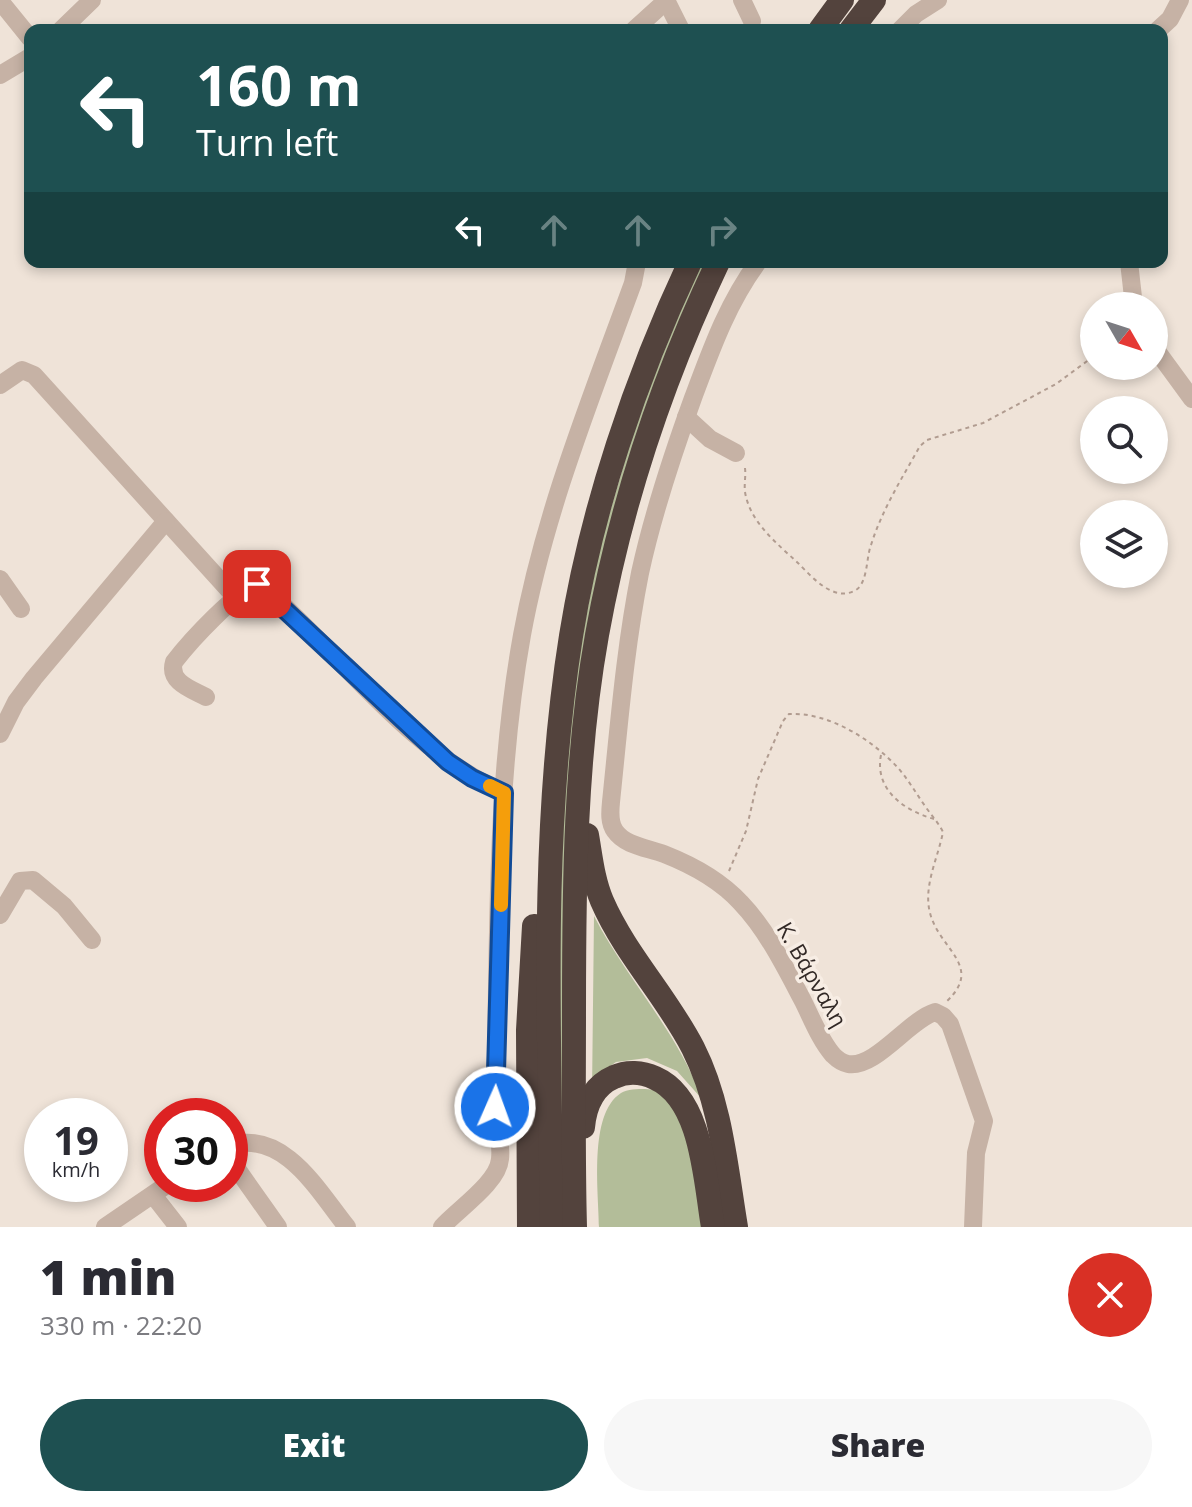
<!DOCTYPE html>
<html lang="en">
<head>
<meta charset="utf-8">
<style>
  :root { --surface:#fff; --page:#f7f7f7; --text:#2b2b33; --muted:#7c7c81; --accent:#1e5051 }
  body { margin:0; font-family:"Open Sans",sans-serif; background:var(--page); color:var(--text); height:100vh; display:flex; flex-direction:column; font-size:30px; white-space:nowrap }
  * { box-sizing:border-box; margin:0 }
  p { font-size:26px; color:var(--muted) }
  .icon { flex:none; width:44px; height:44px; fill:none; stroke:currentColor; stroke-width:2; stroke-linecap:round; stroke-linejoin:round }
  .map { position:relative; height:1227px; overflow:hidden }
  .sheet { display:flex; flex-direction:column; background:var(--surface); flex:1 }
  .sheet>* { flex:none }
  .banner { position:absolute; left:24px; top:24px; width:1144px; height:244px; border-radius:16px; box-shadow:0 4px 12px #0003; background:#1e5051; color:#fff; overflow:hidden }
  .needle { width:52px; rotate:129deg }
  .buttons { position:absolute; left:1080px; top:292px; display:grid; gap:16px }
  .buttons a { display:grid; place-items:center; width:88px; height:88px; border-radius:50%; background:var(--surface); box-shadow:0 4px 12px #0003; font-size:40px }
  .speed { position:absolute; left:24px; top:1098px; display:flex; gap:16px; font-size:40px; font-weight:700; text-align:center }
  .speed>* { display:grid; place-content:center; width:104px; height:104px; border-radius:50%; background:var(--surface); box-shadow:0 4px 12px #0003; line-height:1 }
  .speed small { font-size:20px; font-weight:400 }
  .speed .limit { border:12px solid #d22; background:#fff; color:#111 }
  .pin { position:absolute; display:grid; place-items:center; width:68px; height:68px; color:#fff; margin:-34px; border-radius:16px; box-shadow:0 4px 12px #0006 }
  .me { position:absolute; width:88px; margin:-44px; rotate:2deg; stroke-linejoin:round; filter:drop-shadow(0 0 6px #0008) }
  .turn { display:flex; align-items:center; gap:28px; height:168px; padding:0 40px; font-size:36px }
  .turn .icon { width:104px; height:104px; stroke-width:2.5 }
  .turn b { display:block; font-size:56px; line-height:68px }
  .lanes { display:flex; align-items:center; height:76px; padding:0 40px; background:#0003; justify-content:center; gap:40px; direction:ltr }
  .lanes .off { opacity:.35 }
  .round { display:grid; place-items:center; flex:none; width:84px; height:84px; border-radius:42px; background:var(--page) }
  .headline { display:flex; align-items:center; justify-content:space-between; height:136px; padding:0 40px }
  h1 { font-size:48px; font-weight:800; line-height:60px }
  .primary-button { display:flex; gap:16px; margin-top:auto; padding:16px 40px }
  .primary-button a { flex:1; height:92px; border-radius:48px; background:var(--accent); color:#fff; font-size:32px; font-weight:800; line-height:92px; text-align:center }
  .primary-button a+a { background:var(--page); color:var(--text) }
  .map>svg:first-child { display:block }
  .green { fill:#b3bd99 }
  .lines { fill:none; stroke-linecap:round; stroke-linejoin:round }
  .path { stroke:#b19c90; stroke-width:2; stroke-dasharray:4 4; stroke-linecap:butt }
  .minor { stroke:#c6b2a5; stroke-width:18 }
  .highway { stroke:#53433d; stroke-width:24 }
  .route-casing { stroke:#114b97; stroke-width:20 }
  .route { stroke:#1a73e8; stroke-width:14 }
  .slow { stroke:#f59e0b; stroke-width:14 }
  .labels { text-anchor:middle; dominant-baseline:central; stroke-width:7; stroke-linejoin:round; paint-order:stroke }
  .street-label { font-size:22px; fill:#322926; stroke:#f7ede4 }
</style>
</head>
<body>
<div class="map">
<svg width="1192" height="1227" viewBox="0 0 1192 1227">
  <rect width="100%" height="100%" fill="#efe3d8"/>
  <g class="green">
    <polygon points="700,262 707,262 606,546 561,1227 559,870 573,682 600,546 638,416"/>
    <path d="M594,916c33,64 84,116 108,183l-25,-28 -30,-13 -31,4 -13,9 -11,22z"/>
    <path d="M645,1089l12,1 29,31 20,106h-107c0,-34 -11,-113 22,-134 6,-4 17,-4 24,-4z"/>
  </g>
  <g class="lines">
    <g class="path">
      <path d="M745,468c1,8 -1,16 0,24 5,31 33,52 54,72 13,13 35,39 57,26 12,-8 10,-32 15,-45 11,-35 31,-67 49,-99l7,-6 56,-17 73,-39 38,-28"/>
      <path d="M881,755c-7,35 24,56 53,64"/>
      <path d="M729,871l17,-40 12,-52 25,-58 6,-7c40,-2 84,26 110,55 10,12 17,24 26,37 6,9 13,16 18,26 -5,26 -20,54 -13,81 9,36 54,53 17,88"/>
    </g>
    <g class="minor">
      <polyline points="666,0 681,30"/>
      <polyline points="742,0 752,21"/>
      <polyline points="0,1 30,38"/>
      <polyline points="61,30 92,0"/>
      <polyline points="634,30 667,0"/>
      <polyline points="900,30 916,14 938,0"/>
      <polyline points="1158,30 1170,19 1180,0"/>
      <polyline points="0,75 30,57"/>
      <path d="M758,262c-31,42 -47,88 -65,136 -21,58 -40,115 -53,175 -15,75 -21,152 -29,229 -1,10 -2,21 4,29 10,15 34,17 49,23 28,11 57,27 77,49 26,27 45,66 62,98 9,18 17,39 30,54 4,4 10,8 15,9 27,5 61,-44 87,-52l8,4 7,8 34,97 -8,32 -3,74"/>
      <polyline points="1129,262 1134,306"/>
      <polyline points="1154,347 1192,399"/>
      <polyline points="0,385 22,370 34,375 236,598"/>
      <polyline points="686,417 710,439 736,453"/>
      <polyline points="0,579 21,609"/>
      <path d="M206,697c-15,-8 -38,-15 -32,-35 13,-17 67,-78 87,-77 80,69 145,164 243,208"/>
      <polyline points="0,734 16,702 34,678 166,521"/>
      <polyline points="0,915 20,881 33,880 64,906 92,940"/>
      <path d="M230,1145c55,-15 88,46 117,82"/>
      <polyline points="230,1159 278,1227"/>
      <polyline points="153,1195 178,1227"/>
      <polyline points="105,1227 168,1184"/>
      <path d="M442,1227c16,-18 56,-44 58,-68 2,-17 -4,-35 -5,-52 4,-156 -1,-317 27,-472 22,-121 69,-237 111,-352l4,-21"/>
    </g>
    <g class="highway">
      <polyline points="820,30 842,0"/>
      <polyline points="851,30 874,0"/>
      <path d="M587,835c4,23 6,45 15,66 23,53 65,96 91,147 28,55 33,119 43,179"/>
      <path d="M583,1127c2,-21 10,-41 31,-50 13,-6 28,-5 41,1 48,21 50,104 58,149"/>
      <polyline points="529,1227 528,1030 534,926"/>
      <path d="M552,1227c-3,-197 -12,-396 19,-591 20,-126 65,-259 119,-374"/>
      <path d="M575,1227c-2,-73 -1,-145 -1,-218 0,-125 1,-251 23,-374 23,-128 65,-255 121,-373"/>
    </g>
  </g>
  <g class="lines">
    <g class="route-casing">
      <polyline id="route" points="257,584 448,762 472,778 504,793 495,1107"/>
    </g>
    <use href="#route" class="route"/>
    <polyline class="slow" points="490,786 504,793 501,905"/>
  </g>
  <g class="labels">
    <g class="street-label">
      <text transform="translate(813 974) rotate(60)">Κ. Βάρναλη</text>
    </g>
  </g>
</svg>
<div class="buttons">
<a><svg class="needle" viewBox="-14 -14 28 28"><path d="M0-13l5 13h-10z" fill="#e53935"/><path d="M0 13l5-13h-10z" fill="#7c7c81"/></svg></a>
<a><svg class="icon" aria-label="search" viewBox="0 0 24 24"><circle cx="10" cy="10" r="6"/><path d="M15 15l6 6"/></svg></a>
<a><svg class="icon" aria-label="layers" viewBox="0 0 24 24"><path d="M12 4l9 5-9 5-9-5zM3 14l9 5 9-5"/></svg></a>
</div>
<div class="speed"><div>19<small>km/h</small></div><div class="limit">30</div></div>
<div class="pin" style="left:257px;top:584px;background:#d93025"><svg class="icon" aria-label="arrive" viewBox="0 0 24 24"><path d="M6 21V4h12l-3 4 3 4H6"/></svg></div>
<svg class="me" style="left:495px;top:1107px" viewBox="-20 -20 40 40"><circle r="17" fill="#1a73e8" stroke="#fff" stroke-width="3"/><path d="M0-11L8 9 0 5-8 9z" fill="#fff"/></svg>
<div class="banner">
<div class="turn"><svg class="icon" aria-label="left" viewBox="0 0 24 24"><path d="M17 20v-9H6M10 6l-5 5 5 5"/></svg><div><b>160 m</b>Turn left</div></div>
<div class="lanes"><svg class="icon" aria-label="left" viewBox="0 0 24 24"><path d="M17 20v-9H6M10 6l-5 5 5 5"/></svg><svg class="icon off" aria-label="ahead" viewBox="0 0 24 24"><path d="M12 20V5M6 11l6-6 6 6"/></svg><svg class="icon off" aria-label="ahead" viewBox="0 0 24 24"><path d="M12 20V5M6 11l6-6 6 6"/></svg><svg class="icon off" aria-label="right" viewBox="0 0 24 24"><path d="M7 20v-9h11M14 6l5 5-5 5"/></svg></div>
</div>
</div>
<section class="sheet">
<div class="headline"><div><h1>1 min</h1><p>330 m · 22:20</p></div><a class="round" style="background:#d93025;color:#fff"><svg class="icon" aria-label="close" viewBox="0 0 24 24"><path d="M6 6l12 12M18 6L6 18"/></svg></a></div>
<div class="primary-button"><a>Exit</a><a>Share</a></div>
</section>
</body>
</html>
